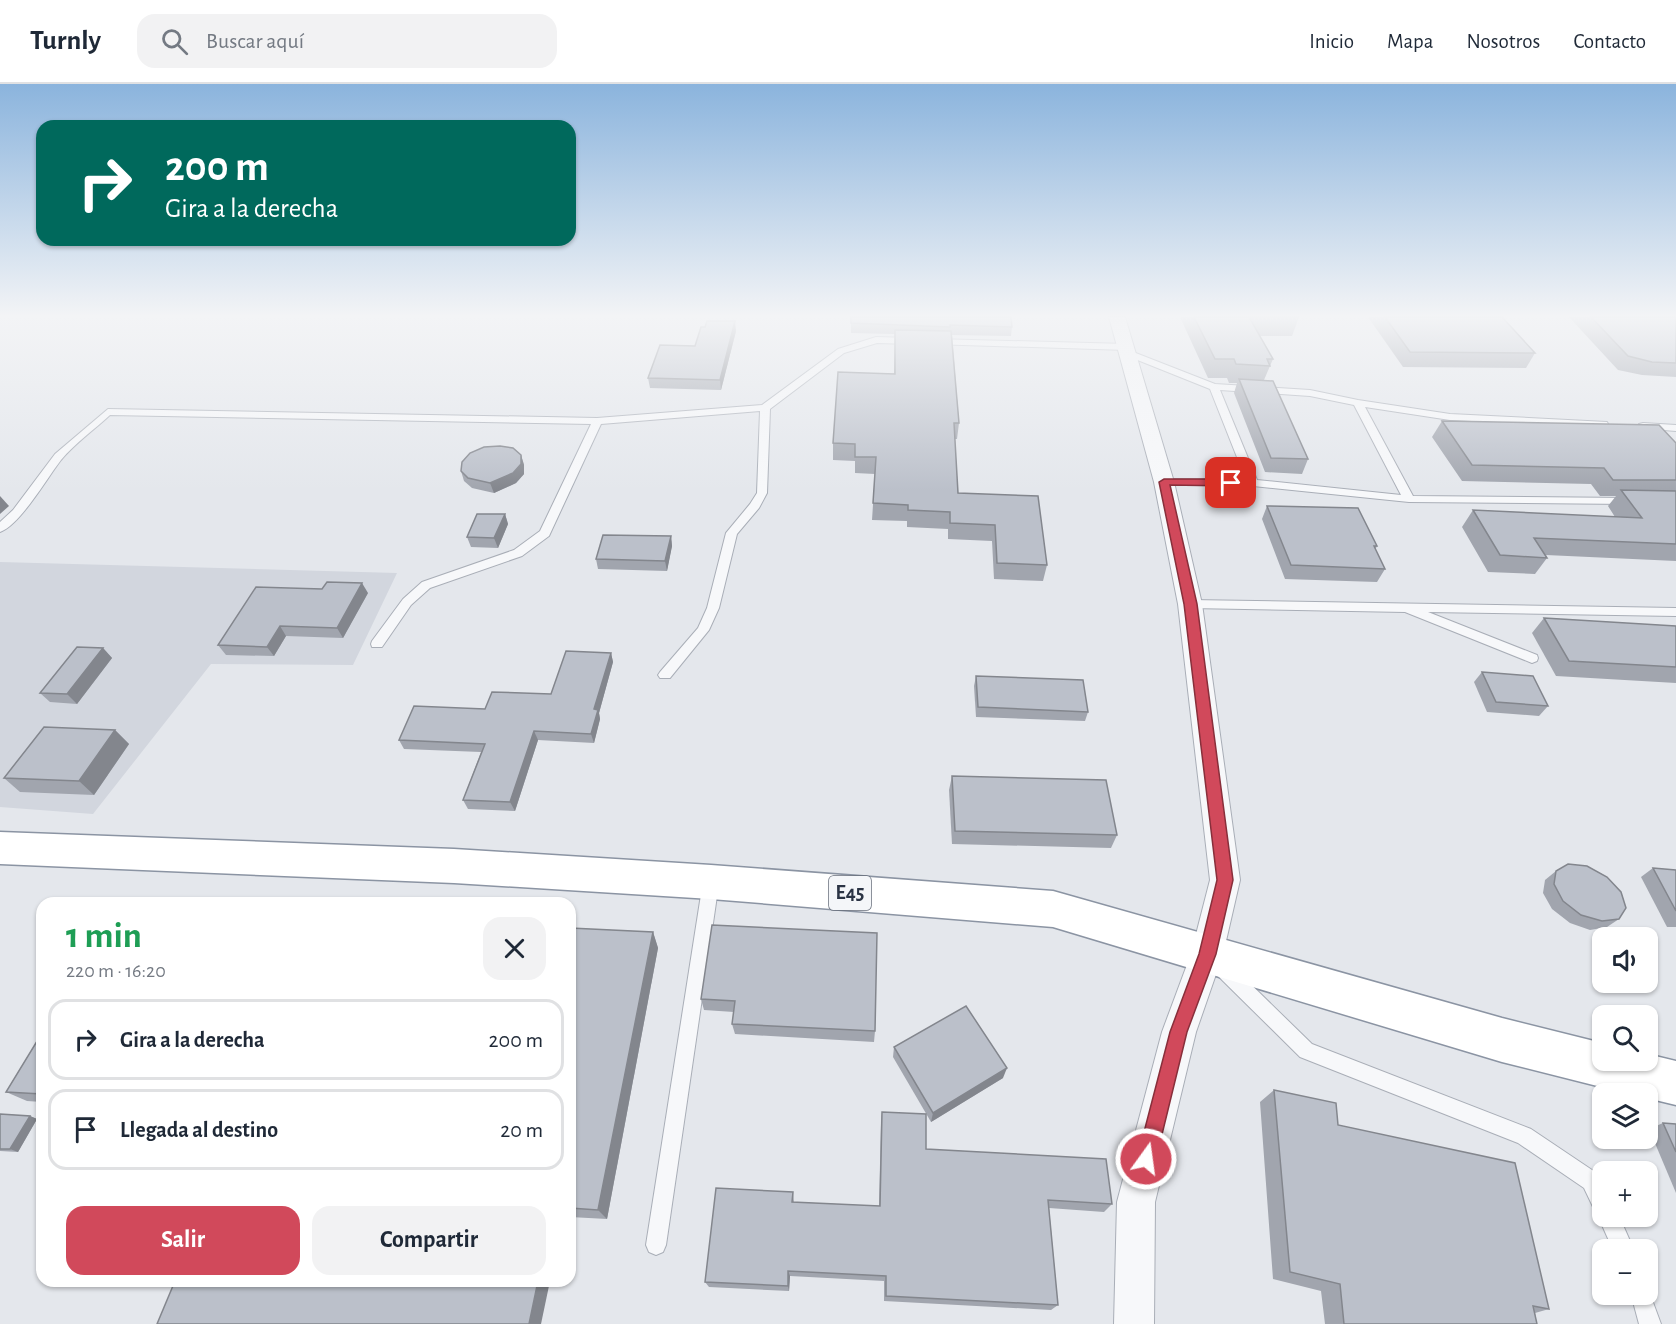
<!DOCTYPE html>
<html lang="es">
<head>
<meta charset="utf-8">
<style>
  :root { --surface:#fff; --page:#f2f2f3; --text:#1f2937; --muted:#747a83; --line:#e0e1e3; --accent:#d1495b }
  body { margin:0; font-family:"Alegreya Sans",sans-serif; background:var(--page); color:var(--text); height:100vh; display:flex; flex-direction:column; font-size:22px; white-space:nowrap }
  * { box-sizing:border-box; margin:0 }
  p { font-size:20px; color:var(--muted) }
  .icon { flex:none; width:33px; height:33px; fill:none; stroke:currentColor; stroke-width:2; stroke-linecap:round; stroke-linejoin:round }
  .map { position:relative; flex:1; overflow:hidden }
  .sheet { position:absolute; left:36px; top:813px; width:540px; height:390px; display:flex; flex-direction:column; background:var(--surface); border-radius:18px; box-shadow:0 2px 4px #0004 }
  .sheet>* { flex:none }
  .top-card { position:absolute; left:36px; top:36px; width:540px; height:126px; border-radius:18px; box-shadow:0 2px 4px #0004; background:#00695c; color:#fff; overflow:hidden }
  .buttons { position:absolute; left:1592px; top:843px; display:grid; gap:12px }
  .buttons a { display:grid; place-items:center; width:66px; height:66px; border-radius:12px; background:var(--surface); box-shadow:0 2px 4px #0004; font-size:30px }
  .pin { position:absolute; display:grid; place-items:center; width:51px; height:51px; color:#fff; margin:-26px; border-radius:12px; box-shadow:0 3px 9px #0006 }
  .me { position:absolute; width:66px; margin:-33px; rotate:14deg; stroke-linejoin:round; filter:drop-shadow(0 0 4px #0008) }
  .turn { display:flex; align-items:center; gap:21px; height:126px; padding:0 30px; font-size:27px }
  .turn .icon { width:78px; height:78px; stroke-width:2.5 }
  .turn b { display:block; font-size:42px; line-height:51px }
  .round { display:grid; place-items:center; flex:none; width:63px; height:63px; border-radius:18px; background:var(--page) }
  .summary { display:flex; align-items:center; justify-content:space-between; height:102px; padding:0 30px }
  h1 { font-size:36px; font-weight:600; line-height:45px; color:#1e9e55 }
  .primary-button { display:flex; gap:12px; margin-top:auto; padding:12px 30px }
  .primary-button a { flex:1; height:69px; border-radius:18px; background:var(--accent); color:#fff; font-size:24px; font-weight:600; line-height:69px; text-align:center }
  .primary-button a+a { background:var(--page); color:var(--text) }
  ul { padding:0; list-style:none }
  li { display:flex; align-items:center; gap:18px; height:81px; margin:0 12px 9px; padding:0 18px; border:3px solid var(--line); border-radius:18px }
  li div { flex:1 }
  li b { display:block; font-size:22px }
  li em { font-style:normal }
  header { display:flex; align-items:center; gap:36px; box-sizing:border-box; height:84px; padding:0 30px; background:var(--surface); border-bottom:2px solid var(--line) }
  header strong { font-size:28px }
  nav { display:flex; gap:33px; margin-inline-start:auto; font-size:21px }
  .search { width:420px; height:54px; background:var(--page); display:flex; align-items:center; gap:15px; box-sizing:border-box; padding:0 21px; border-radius:18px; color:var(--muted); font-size:22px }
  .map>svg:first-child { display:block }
  .built { fill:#d2d6de }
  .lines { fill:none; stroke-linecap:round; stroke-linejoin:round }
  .lane-casing { stroke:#a9aeb7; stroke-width:2 }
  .street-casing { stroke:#a9aeb7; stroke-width:2 }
  .highway-casing { stroke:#8b94a3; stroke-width:3 }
  .lane { fill:#f7f8fa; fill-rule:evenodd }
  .street { fill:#f7f8fa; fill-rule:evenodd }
  .highway { fill:#fff; fill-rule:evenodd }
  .wall { fill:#a1a5ae }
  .shaded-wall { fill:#83868d }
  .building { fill:#bbc0ca; stroke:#83868d; stroke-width:1.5 }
  .route { fill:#d1495b; stroke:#882f3b; stroke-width:1.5 }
  .labels { text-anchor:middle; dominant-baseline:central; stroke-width:6; stroke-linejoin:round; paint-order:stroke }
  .shield { fill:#f4f6f9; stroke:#676e7b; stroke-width:1.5 }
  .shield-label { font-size:20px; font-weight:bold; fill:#2b3445 }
</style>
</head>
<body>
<header>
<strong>Turnly</strong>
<div class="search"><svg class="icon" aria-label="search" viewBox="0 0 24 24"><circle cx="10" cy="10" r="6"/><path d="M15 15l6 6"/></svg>Buscar aquí</div>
<nav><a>Inicio</a><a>Mapa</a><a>Nosotros</a><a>Contacto</a></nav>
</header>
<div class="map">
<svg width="1676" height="1240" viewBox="0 0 1676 1240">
  <rect width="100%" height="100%" fill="#e4e7ec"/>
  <polygon class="built" points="0,478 397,489 353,581 211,580 93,730 0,723"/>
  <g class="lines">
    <g class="lane-casing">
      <g id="lane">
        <path d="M876,253l35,1 5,3 -5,3 -34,-1 -33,10 -74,56 -3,84 -8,15 -22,26 -18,74 -10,22 -39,48h-10l-2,-3 2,-3 38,-44 9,-20 19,-75 24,-29 7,-11 3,-82 -159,13 -52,112 -27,20 -92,32 -19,17 -29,42h-10l-1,-3 1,-3 31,-42 19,-17 92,-32 26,-19 51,-107 -481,-9c-16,15 -35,28 -49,45 -14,18 -41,65 -61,72v-10l13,-12 42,-56 53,-45 489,9 165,-13 76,-56z"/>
        <polygon points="934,255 1127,260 1132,263 1127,266 931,260 929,258"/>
        <path d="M1128,266l87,34 95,6 48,10 92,14 157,8 1,2 -5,3 -153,-7 -85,-13 48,89 216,2 5,3 -5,3 -220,-2 -156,-16 -93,-2 -1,-2 5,-3 82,1 -36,-91 -85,-34 -2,-2zM1220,306l90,6 44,9 47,90 -144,-15z"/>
        <polygon points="1643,339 1676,341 1676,347 1639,344 1639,340"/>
        <polygon points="1190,516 1676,524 1676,532 1428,528 1537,571 1538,574 1537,577 1532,579 1405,528 1190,524 1184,520"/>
        <polygon points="711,791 717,793 719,798 666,1161 663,1168 656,1171 649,1168 646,1161 703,798 705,793"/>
        <polygon points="1224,878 1230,880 1312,960 1531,1045 1598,1090 1602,1099 1602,1132 1619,1132 1634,1166 1613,1166 1598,1132 1599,1129 1595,1127 1584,1104 1518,1059 1300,973 1218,892 1216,886 1218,880"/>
        <polygon points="1647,1202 1661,1240 1639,1240 1631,1210 1647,1210"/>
      </g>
    </g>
    <g class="street-casing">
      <polygon id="street" points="1109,233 1125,233 1174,398 1202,520 1240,796 1223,870 1196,948 1155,1118 1154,1240 1114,1240 1117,1118 1162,948 1191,870 1210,796 1178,520 1154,398"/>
    </g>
    <g class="highway-casing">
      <polygon id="highway" points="0,748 454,765 711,781 1053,807 1502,934 1602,959 1602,976 1647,976 1647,970 1676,977 1676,1021 1647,1014 1647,1010 1629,1010 1502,978 1053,843 711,815 454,799 0,780"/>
    </g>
    <use href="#lane" class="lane"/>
    <use href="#street" class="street"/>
    <use href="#highway" class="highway"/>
  </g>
  <g class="wall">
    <polygon points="851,233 1012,243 1011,252 952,251 959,339 957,355 955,355 958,409 1047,481 1043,497 994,495 992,457 948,455 948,445 907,443 907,437 872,436 875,390 855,389 855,377 833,376 833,359 894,289 895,250 851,249"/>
    <polygon points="1180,233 1299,233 1292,252 1260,252 1273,275 1264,296 1308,375 1302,390 1265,388 1234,309 1237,299 1229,299 1227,294 1208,294"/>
    <polygon points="1368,233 1502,233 1535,269 1526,284 1403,283"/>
    <polygon points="1569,233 1676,233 1676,293 1642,291 1618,286"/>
    <polygon points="736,247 721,306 650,304 648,294 695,262"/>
    <polygon points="1442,337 1676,359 1676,477 1546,471 1547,474 1535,490 1488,488 1462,443 1473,426 1615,433 1608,422 1616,412 1600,412 1591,400 1462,397 1432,353"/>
    <polygon points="521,371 524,381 524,390 516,399 494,409 472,404 464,397 461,387"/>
    <polygon points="1267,422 1377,462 1375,466 1385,485 1377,498 1285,495 1262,435"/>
    <polygon points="505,430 508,440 498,464 471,463 467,453"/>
    <polygon points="671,452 672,462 667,487 598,485 596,475"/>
    <polygon points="368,509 343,554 286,552 274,572 226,571 218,561"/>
    <polygon points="1544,534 1676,542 1676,599 1556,592 1532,549"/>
    <polygon points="103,564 112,574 77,620 50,618 40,609"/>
    <polygon points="611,569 613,578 599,629 600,635 594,659 538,656 515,727 468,725 463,716 481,668 404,665 399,656 485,625 551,610"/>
    <polygon points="1482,588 1548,622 1539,632 1487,628 1474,598"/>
    <polygon points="976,592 1088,628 1085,637 976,633 974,602"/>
    <polygon points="115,646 129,660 94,711 20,708 4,694"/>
    <polygon points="952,692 1117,751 1111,764 952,760 949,706"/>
    <polygon points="1653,784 1676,786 1676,843 1667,843 1641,793"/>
    <polygon points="1556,787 1619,835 1607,843 1590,846 1570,839 1552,825 1543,809 1545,796"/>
    <polygon points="712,841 875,947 874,958 735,950 732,940 734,928 704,926 701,915"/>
    <polygon points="570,844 653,848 658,864 607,1135 570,1133"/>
    <polygon points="42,949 42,1018 27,1017 6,1008"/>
    <polygon points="894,963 1003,994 931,1038 893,973"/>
    <polygon points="1274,1006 1338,1041 1549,1225 1535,1229 1537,1240 1325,1240 1321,1207 1273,1195 1260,1018"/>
    <polygon points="882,1028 926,1065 1112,1120 1104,1128 1049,1124 1058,1221 1051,1226 884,1217 884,1197 790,1192 789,1207 709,1203 705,1198 793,1108 794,1118 879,1122 881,1037"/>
    <polygon points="0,1030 30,1032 37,1035 18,1068 0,1067"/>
    <polygon points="1663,1039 1676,1040 1676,1109 1649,1045"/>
  </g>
  <g class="shaded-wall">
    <polygon points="735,237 736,247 721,306 720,296"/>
    <polygon points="521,371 524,381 524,390 516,399 494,409 490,399"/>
    <polygon points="0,412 9,422 0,430"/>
    <polygon points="505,430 508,440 498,464 494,454"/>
    <polygon points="671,452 672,462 667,487 665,477"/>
    <polygon points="362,499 368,509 343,554 337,544"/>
    <polygon points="280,542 286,552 274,572 267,563"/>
    <polygon points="103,564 112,574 77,620 67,610"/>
    <polygon points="611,569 613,578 599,629 600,635 594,659 591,650 594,625"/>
    <polygon points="115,646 129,660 94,711 79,697"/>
    <polygon points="534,647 538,656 515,727 510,718"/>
    <polygon points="653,848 658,864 607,1135 598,1126"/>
    <polygon points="1007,984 1003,994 931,1038 933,1029"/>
    <polygon points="30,1032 37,1035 18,1068 10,1065"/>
    <polygon points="788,1187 790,1192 789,1207 788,1202"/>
    <polygon points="538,1197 550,1197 541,1240 529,1240"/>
  </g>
  <g class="building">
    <polygon points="851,233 1011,233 1012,243 950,241 950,243 851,239"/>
    <polygon points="1194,233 1299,233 1249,233 1273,275 1267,275 1270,282 1236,280 1234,275 1215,275"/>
    <polygon points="1385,233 1502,233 1535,269 1410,268"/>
    <polygon points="1591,233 1676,233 1676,279 1652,278 1628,272"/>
    <polygon points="707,237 735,237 720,296 648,294 660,261 695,262 701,243 705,243"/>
    <polygon points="895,246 951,247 959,339 954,339 958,409 1038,412 1047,481 997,479 995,441 950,439 950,428 908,426 908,421 873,419 876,373 855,373 855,360 833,359 838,288 895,290"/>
    <polygon points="1239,295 1273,297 1308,375 1271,374"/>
    <polygon points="1442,337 1659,341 1676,359 1676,396 1613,396 1604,384 1472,381"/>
    <polygon points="500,362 513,364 521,371 521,380 513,389 490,399 468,394 461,387 462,378 470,369 484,363"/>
    <polygon points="1621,406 1676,407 1676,460 1534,454 1547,474 1500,471 1473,426 1642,434"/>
    <polygon points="1267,422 1358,424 1377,462 1374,462 1385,485 1291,481"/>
    <polygon points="477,430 505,430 494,454 467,453"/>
    <polygon points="603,451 671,452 665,477 596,475"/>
    <polygon points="327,498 362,499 337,544 280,542 267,563 218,561 256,503 322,505"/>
    <polygon points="1544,534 1676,542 1676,583 1569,577"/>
    <polygon points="77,563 103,564 67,610 40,609"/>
    <polygon points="566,567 611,569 594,625 598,626 591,650 534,647 510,718 463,716 485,660 399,656 414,622 485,625 492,608 551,610"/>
    <polygon points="1482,588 1533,592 1548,622 1496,618"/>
    <polygon points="976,592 1083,596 1088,628 978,623"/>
    <polygon points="44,643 115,646 79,697 4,694"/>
    <polygon points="952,692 1106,696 1117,751 955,747"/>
    <polygon points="1568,780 1587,782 1607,793 1621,808 1626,824 1619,835 1602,837 1581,831 1563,817 1554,800 1556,787"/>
    <polygon points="1653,784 1676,786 1676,827"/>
    <polygon points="712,841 877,849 875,947 732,940 735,917 701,915"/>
    <polygon points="570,844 653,848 598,1126 570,1124"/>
    <polygon points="966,922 1007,984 933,1029 894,963"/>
    <polygon points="42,949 42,1010 6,1008"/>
    <polygon points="1274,1006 1336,1019 1338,1041 1515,1079 1549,1225 1533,1222 1537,1240 1344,1240 1340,1200 1290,1188"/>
    <polygon points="882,1028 926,1030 926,1065 1106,1075 1112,1120 1048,1116 1058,1221 886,1212 886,1192 788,1187 788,1202 705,1198 716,1104 793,1108 792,1118 880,1122"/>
    <polygon points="0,1030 30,1032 10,1065 0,1065"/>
    <polygon points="1663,1039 1676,1040 1676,1068"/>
    <polygon points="175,1197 538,1197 529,1240 157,1240"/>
  </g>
  <linearGradient id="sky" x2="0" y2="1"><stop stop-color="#8bb4dd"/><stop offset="0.57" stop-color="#f3f4f6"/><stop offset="1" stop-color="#f3f4f6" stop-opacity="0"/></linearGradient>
  <rect width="1676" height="407" fill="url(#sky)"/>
  <polygon class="route" points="1164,395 1231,395 1236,399 1231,402 1170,401 1197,520 1233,796 1216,870 1187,948 1156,1075 1153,1082 1146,1085 1140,1082 1137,1075 1170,948 1199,870 1217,796 1184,520 1159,398"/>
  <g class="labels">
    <rect class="shield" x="829" y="792" width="42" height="34" rx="4.5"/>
    <g class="shield-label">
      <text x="850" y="809">E45</text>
    </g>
  </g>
</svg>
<div class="buttons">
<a><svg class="icon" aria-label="sound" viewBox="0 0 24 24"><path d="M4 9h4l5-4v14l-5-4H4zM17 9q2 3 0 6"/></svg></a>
<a><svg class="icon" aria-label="search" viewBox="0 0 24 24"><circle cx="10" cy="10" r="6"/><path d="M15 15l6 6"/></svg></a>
<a><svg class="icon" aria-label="layers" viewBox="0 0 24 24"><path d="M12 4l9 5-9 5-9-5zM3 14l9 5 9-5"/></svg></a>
<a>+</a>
<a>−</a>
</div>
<div class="pin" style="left:1231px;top:399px;background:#d93025"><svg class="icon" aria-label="arrive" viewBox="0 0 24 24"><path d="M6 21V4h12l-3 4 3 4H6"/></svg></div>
<svg class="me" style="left:1146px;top:1075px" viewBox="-20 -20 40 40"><circle r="17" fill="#d1495b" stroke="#fff" stroke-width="3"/><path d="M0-11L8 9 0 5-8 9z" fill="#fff"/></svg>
<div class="top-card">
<div class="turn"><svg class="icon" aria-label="right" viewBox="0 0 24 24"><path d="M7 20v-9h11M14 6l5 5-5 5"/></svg><div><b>200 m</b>Gira a la derecha</div></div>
</div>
<section class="sheet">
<div class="summary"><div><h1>1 min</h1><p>220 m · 16:20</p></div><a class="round"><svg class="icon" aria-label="close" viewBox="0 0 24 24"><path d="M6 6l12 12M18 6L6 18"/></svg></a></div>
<ul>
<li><svg class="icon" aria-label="right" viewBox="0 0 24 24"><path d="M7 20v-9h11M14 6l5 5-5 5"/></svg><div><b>Gira a la derecha</b></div><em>200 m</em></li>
<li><svg class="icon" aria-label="arrive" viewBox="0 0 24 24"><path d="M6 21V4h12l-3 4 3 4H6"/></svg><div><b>Llegada al destino</b></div><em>20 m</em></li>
</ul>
<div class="primary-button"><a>Salir</a><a>Compartir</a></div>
</section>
</div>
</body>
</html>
